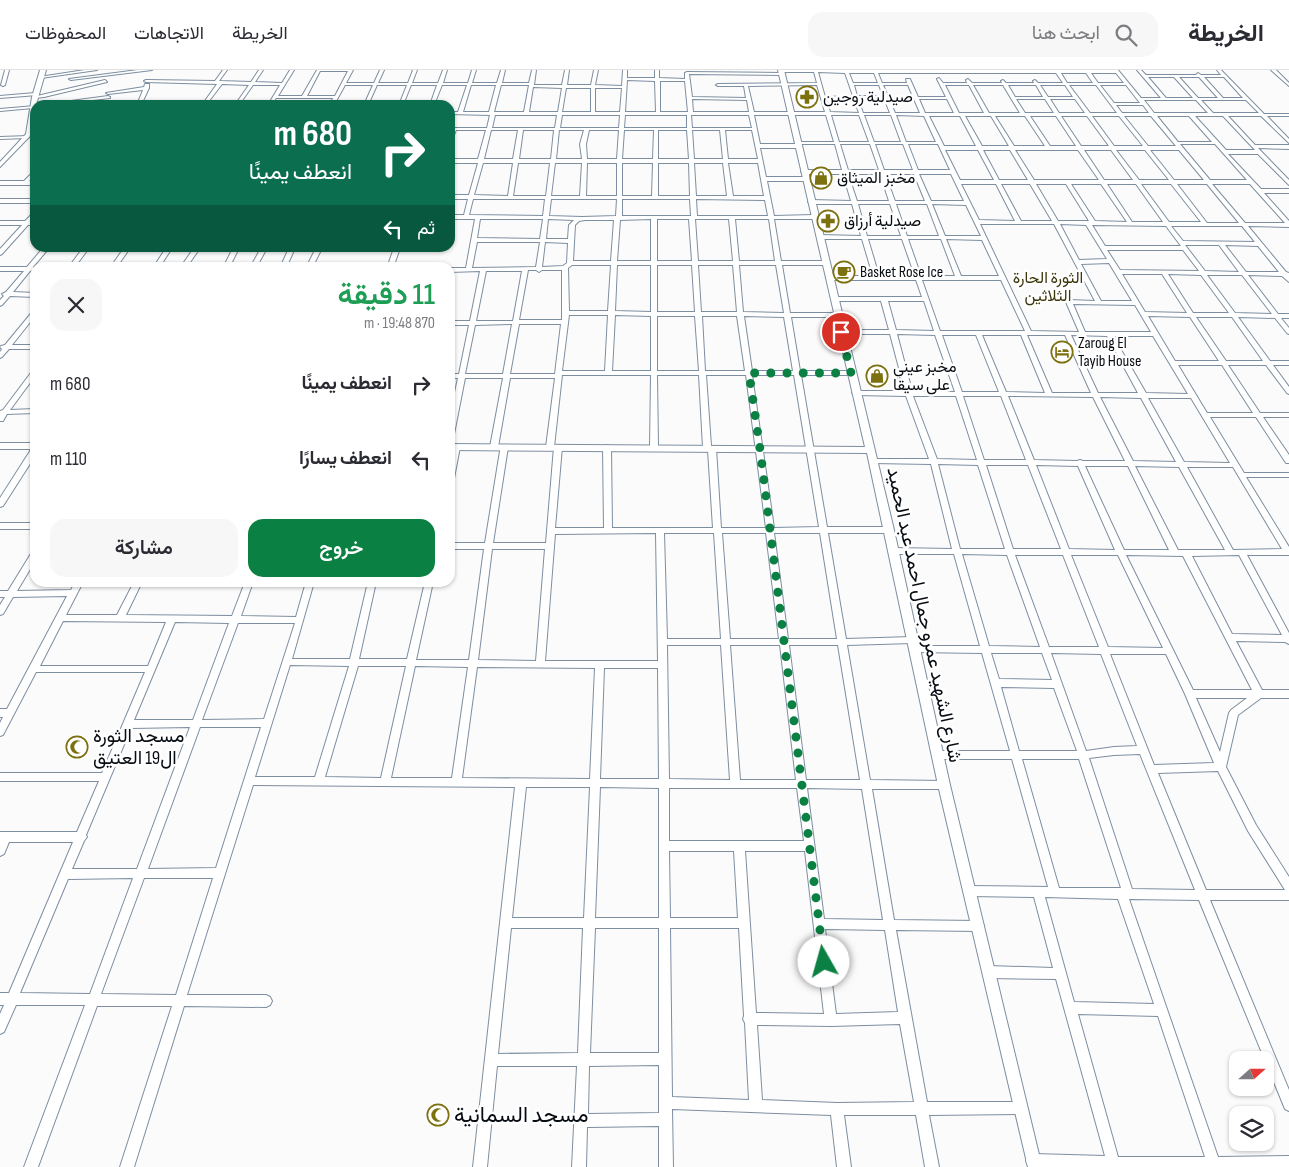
<!DOCTYPE html>
<html lang="ar">
<head>
<meta charset="utf-8">
<style>
  :root { --surface:#fff; --page:#f7f7f7; --text:#2b2b33; --muted:#7c7c81; --line:#e1e1e2; --accent:#0b8043 }
  body { margin:0; font-family:"Sofia Sans Condensed",Vazirmatn,sans-serif; background:var(--page); color:var(--text); direction:rtl; height:100vh; display:flex; flex-direction:column; font-size:19px; white-space:nowrap }
  * { box-sizing:border-box; margin:0 }
  p { font-size:16px; color:var(--muted) }
  .icon { flex:none; width:28px; height:28px; fill:none; stroke:currentColor; stroke-width:2; stroke-linecap:round; stroke-linejoin:round }
  .map { position:relative; flex:1; overflow:hidden; direction:ltr }
  .details { position:absolute; left:30px; top:192px; width:425px; height:325px; display:flex; flex-direction:column; background:var(--surface); border-radius:15px; box-shadow:0 1px 4px #0004; direction:rtl }
  .details>* { flex:none }
  .guide { position:absolute; left:30px; top:30px; width:425px; height:152px; border-radius:15px; box-shadow:0 1px 4px #0004; direction:rtl; background:#0b6e4f; color:#fff; overflow:hidden }
  .needle { width:32px; rotate:69deg }
  .buttons { position:absolute; left:1229px; top:981px; display:grid; gap:10px }
  .buttons a { display:grid; place-items:center; width:45px; height:45px; border-radius:10px; background:var(--surface); box-shadow:0 1px 4px #0004; font-size:25px }
  .pin { position:absolute; display:grid; place-items:center; width:42px; height:42px; color:#fff; margin:-21px; border:2px solid #fff; border-radius:50%; box-shadow:0 1px 5px #0007 }
  .me { position:absolute; width:55px; margin:-28px; rotate:353deg; stroke-linejoin:round; filter:drop-shadow(0 0 4px #0008) }
  .turn { display:flex; align-items:center; gap:18px; height:105px; padding:0 20px; font-size:22px }
  .turn .icon { width:65px; height:65px; stroke-width:2.5 }
  .turn b { display:block; font-size:35px; line-height:42px }
  .then { display:flex; align-items:center; height:48px; padding:0 20px; background:#0003; gap:10px; font-size:19px }
  .round { display:grid; place-items:center; flex:none; width:52px; height:52px; border-radius:15px; background:var(--page) }
  .headline { display:flex; align-items:center; justify-content:space-between; height:85px; padding:0 20px }
  h1 { font-size:30px; font-weight:600; line-height:38px; color:#1e9e55 }
  .action { display:flex; gap:10px; margin-top:auto; padding:10px 20px }
  .action a { flex:1; height:58px; border-radius:15px; background:var(--accent); color:#fff; font-size:20px; font-weight:600; line-height:58px; text-align:center }
  .action a+a { background:var(--page); color:var(--text) }
  ul { padding:0; list-style:none }
  li { display:flex; align-items:center; gap:15px; height:75px; padding:0 20px }
  li div { flex:1 }
  li b { display:block; font-size:19px }
  li em { font-style:normal }
  header { display:flex; align-items:center; gap:30px; box-sizing:border-box; height:70px; padding:0 25px; background:var(--surface); border-bottom:1px solid var(--line) }
  header strong { font-size:24px }
  nav { display:flex; gap:28px; margin-inline-start:auto; font-size:18px }
  .search { width:350px; height:45px; background:var(--page); display:flex; align-items:center; gap:12px; box-sizing:border-box; padding:0 18px; border-radius:15px; color:var(--muted); font-size:19px }
  .map>svg:first-child { display:block }
  .lines { fill:none; stroke-linecap:round; stroke-linejoin:round }
  .minor-casing { stroke:#7d8ea0; stroke-width:2 }
  .tertiary-casing { stroke:#7d8ea0; stroke-width:2 }
  .minor { fill:#fff; fill-rule:evenodd }
  .tertiary { fill:#fff; fill-rule:evenodd }
  .route { stroke:#0b8043; stroke-width:9; stroke-dasharray:0 16.2 }
  .labels { text-anchor:middle; dominant-baseline:central; stroke-width:5; stroke-linejoin:round; paint-order:stroke }
  .far-poi-label { font-size:16px; fill:#070c12; stroke:#fff; text-anchor:start }
  .far-neighbourhood-label { font-size:16px; fill:#3b350a; stroke:#fff }
  .street-label { font-size:19px; fill:#070c12; stroke:#fff }
  .poi-label { font-size:19px; fill:#070c12; stroke:#fff; text-anchor:start }
  .near-poi-label { font-size:22px; fill:#070c12; stroke:#fff; text-anchor:start }
</style>
</head>
<body>
<header>
<strong>الخريطة</strong>
<div class="search"><svg class="icon" aria-label="search" viewBox="0 0 24 24"><circle cx="10" cy="10" r="6"/><path d="M15 15l6 6"/></svg>ابحث هنا</div>
<nav><a>الخريطة</a><a>الاتجاهات</a><a>المحفوظات</a></nav>
</header>
<div class="map">
<svg width="1289" height="1097" viewBox="0 0 1289 1097">
  <rect width="100%" height="100%" fill="#fbfbfb"/>
  <g class="lines">
    <g class="minor-casing">
      <g id="minor">
        <polygon points="5,0 9,0 5,15 3,16 1,15"/>
        <polygon points="85,0 97,0 41,8 39,7"/>
        <polygon points="138,0 152,0 71,10 69,9"/>
        <path d="M223,0h4l-8,11 32,1 8,-12h4l-8,12 27,1 8,-13h4l-16,26h24l15,-26h36l-7,13h28l6,-13h4l-6,13h30l5,-13h4l-5,13h26l5,-13h4l-4,13h25l4,-13h4l-4,13h25l4,-13h4l-3,13h27l3,-13h4l-2,15h28l3,-15h4l-2,15h24l3,-15h4l-3,15 27,1 1,-16h4v8h28v-8h4v8l26,1v-6l2,-1 95,1 2,1 -2,1 -93,-1 3,23 54,1 -2,-12h-26l-2,-1 2,-1 99,-1 -3,-11h-33l-2,-1 1,-1h338l23,28h20l-24,-28h4l5,5h50l2,-2 3,2h20l-4,-5h4l43,44h25v2h-22l22,23v4l-28,-27h-33l27,29h34v4l-31,-1 31,32v5l-31,-31h-30l33,35h28v4h-25l25,28v6l-41,-1 38,46 3,1v9l-7,-6 -34,-1 30,39h11v4h-8l8,10v6l-2,-1 -12,-15 -37,-1 32,44h19v4h-16l16,22v7l-2,-1 -21,-28h-38l32,48h29v4h-26l26,38v8h-3l-30,-46h-46l34,56h45v4h-43l43,70v8h-42l42,78v11l-4,-2 -49,-1 26,49h27v8h-28l-23,17 -12,52 30,58 33,52v23h-79l79,190v21l-4,-2 -86,-209 -70,-1 89,258 71,-1v11h-257l-4,-1 -2,-5 2,-5 5,-2 72,2 -49,-177 -67,-1 -4,-2 -2,-4 2,-4 4,-2 64,2 -19,-71 -65,-1 -4,-1 -1,-4 1,-4 4,-1 79,1 -36,-128h-75l-3,-1 -2,-3 2,-3 3,-1h73l-28,-98 -68,-1 -3,-1 -1,-2 1,-2 3,-1h66l-26,-92h-61l-4,-3 4,-3 59,1 -21,-85 -58,-1 -4,-2 4,-2h56l-23,-63 -51,-1 -3,-2 3,-2h50l-15,-57h-49l-3,-2 3,-2h48l-8,-29h-47l-3,-2 3,-2h88l-6,-17h-87l-3,-2 3,-2h44l-11,-37h-42l-3,-2 3,-2 41,1 -9,-32h-41l-3,-2 3,-2 40,1 -8,-27h-39l-3,-2 3,-2h38l-7,-26h-37l3,2 -3,2h-38l6,29h40l3,2 -3,2h-39l7,35 40,-1 3,2 -3,2h-40l7,42h44l3,2 -3,2h-43l8,48h47l3,2 -3,2h-46l9,54h51l3,2 -3,2h-50l26,152h62l4,3 -4,3h-61l18,106 66,-2 3,1 1,2 -1,2 -3,1 -65,2 23,135 74,1 4,1 1,3 -1,3 -4,1h-72l22,131 84,1 4,1 2,4 -2,4 -4,1 -82,-1 31,172h94l4,2 2,4 -2,4 -4,2 -92,1 10,52h-14l-9,-52h-72l7,52h-14l-6,-52 -159,-6 1,58h-14v-41l-72,1 -1,40h-14l5,-101h-80l-10,101h-14l42,-380 -262,-2 -66,210h79l4,2 2,4 -2,4 -4,2 -82,-1 -50,161h-14l52,-161h-75l-59,161h-14l61,-162h-69l-12,27 -4,2v-20l4,-9h-4v-12h9l64,-151h-64l-5,12 -4,2v-24h77l22,-51h-99v-8h102l43,-101h-109l-33,63 -3,1v-13l3,-6h-3v-8h7l60,-113 -54,1 -10,17 -3,1v-10l5,-8h-5v-6h8l24,-39 3,-1v10l-18,30 54,-1 4,-8h8l-17,33h51l17,-33h8l-16,33 106,1 13,-34h8l-12,34 55,1 10,-35h8l-22,77h58l18,-77h8l-17,77h48l18,-77h8l-17,78h53l15,-111h-34v-6h35l16,-98h6l1,2 -15,96h53l8,-96 4,-2 4,2 -7,81h49l-1,-81 4,-2 4,2 1,81h101l-5,-78h-4l-1,-2 -4,-73h-42l1,72 -4,2 -4,-2 1,-72h-89l-8,72 -4,2 -4,-2 9,-69h-45l-12,69 -4,2 -4,-2 13,-69h-38l-11,56 -4,2v-20l8,-38h-8v-4h9l10,-49h-19v-4h20l10,-50 -30,1v-4h16l9,-49h-25v-4h14l4,-16h-18v-4h19l9,-32h-28v-4h28l8,-29h-30l-4,10 -2,1v-13h37l3,-13 -40,-1v-2h8l9,-27h-25l-8,20h-4l7,-20h-26l-8,20h-4l8,-20h-30l-9,20h-4l9,-20h-28l-11,20h-4l3,-7h-57l-4,7h-4l12,-20h-27l-14,20h-4l14,-20 -27,-1 -16,21h-4l15,-21 -71,-2 -2,-1 2,-1 69,1zM320,1h28l-13,25h-28zM818,2l27,1 8,23 -28,1zM849,3h25l4,10h-25zM878,3h178l7,10h-25l-3,-3 -2,1 1,2h-28l-3,-3 -2,1 1,2h-30l-4,-4 -2,1 1,3h-24l-4,-5 -2,1 9,18h-28l-8,-18h-4l1,4h-25zM1061,3h25l7,10h-26zM1091,3h25l8,10h-26zM1148,7h26l19,21h-27zM1179,7h20l19,21h-20zM1204,7h20l19,21h-20zM627,10l28,1 1,31h-31zM660,11h25l3,31h-28zM471,15h25l-7,27h-26zM501,15h28l-5,27h-30zM817,15l8,27h-71l-6,-26zM854,15h25l4,11h-26zM883,15h25l12,28h-25zM945,15h24l15,28h-25zM973,15h30l17,28h-31zM1008,15h28l7,12h-28zM1040,15h25l8,12h-25zM1069,15h27l21,28h-27zM1100,15h26l14,18h-26zM533,17l29,1 -4,24h-29zM566,18h25v24h-29zM595,18h27l-2,24h-25zM884,28l6,15h-27l-5,-14zM692,29l55,1 2,12h-56zM826,29h28l5,14 -29,-1zM919,29h28l7,14h-29zM1016,29h29l9,14h-29zM1050,29h25l10,14h-26zM1144,30h52l12,13h-54zM1201,30h45l13,13h-46zM1116,35h27l6,8h-27zM495,45h62l-2,13h-63zM562,45h58l-1,13h-59zM625,45h62v13h-63zM691,45h58l3,13h-60zM754,45h72l8,27h-38v1l2,1h-38zM831,45h28l10,27h-30zM864,45h27l10,27h-27zM896,45l28,1 12,26h-30zM929,46h31l16,30h-32zM965,46h26l18,30h-27zM995,46h30l20,30h-31zM1030,46h26l20,30h-26zM1061,46h26l22,30h-28zM1092,46h27l24,30h-29zM1124,46h27l25,30h-28zM1157,46h32l23,26h-34zM1195,46h28l32,34h-29zM491,60h27l-5,29h-29zM523,60h31l-3,29h-32zM559,60h25l-4,14 2,15h-26zM589,60h30l-2,29h-30l-1,-15zM624,60h30l-1,29h-31zM658,60h29l2,29h-31zM692,60h28l3,29h-29zM725,60h27l6,29h-30zM840,74h30l9,26h-31zM875,74h28l10,26h-29zM908,74h30l12,26h-32zM1180,74h35l32,36h-37zM945,80h33l16,30h-34zM983,80h27l18,30h-29zM1015,80h63l21,30h-65zM1084,80h27l22,30h-29zM1116,80h29l24,30h-30zM1150,80h29l25,30h-30zM483,93h30l-5,33 -34,-1zM518,93h32l-4,33h-33zM555,93h27l-2,33h-29zM587,93h30v33h-31zM622,93h31l-1,33h-30zM658,93h31l1,33h-32zM694,93h29l4,33h-31zM728,93h30l6,33h-31zM848,104h32l9,27h-32zM885,104h29l11,27h-30zM919,104h32l13,27h-33zM961,114h35l19,37 -36,-1zM1001,114h29l22,37h-31zM1036,114h30l23,37h-31zM1071,114h30l26,38 -32,-1zM1107,114h29l27,38h-31zM1141,114h30l30,38h-32zM1177,114h30l32,39h-32zM1212,114h38l35,39h-40zM473,129h72l-2,17 -74,-1zM551,129h66l-1,17 -34,1 -33,-1zM622,129h68l1,17h-69zM696,129l69,1 3,16h-71zM858,134h32l11,32h-34zM896,134h31l12,32h-32zM932,134l34,1 15,31h-36zM480,149h63l-3,20 -63,-1zM548,149l26,1 -5,5 -1,14h-22zM651,149v42h-34l3,-41zM657,149h32l3,42h-35zM695,149h34l4,42h-35zM735,149h34l6,42h-36zM585,150h29l-3,41h-38l2,-36 4,-4zM980,154h74l41,77 -26,-1 -3,2 13,30 -48,-1zM1060,154l26,1 21,34 -28,1zM1092,155l74,1 15,20h-76zM1171,156h71l13,16 -72,-1zM868,169h34l13,37h-36zM908,169h33l14,37h-34zM946,169l36,1 17,36h-38zM477,172h63l-4,25 -64,1zM545,172l23,1 -1,20 -4,3 -21,1zM1185,175h34l20,27 -34,-1zM1225,175l33,1 21,26h-33zM1107,180h76l16,21 -79,-1zM1109,193l23,38h-31l-20,-37zM572,195h39l-3,46h-39l-1,-43zM617,195h34v47l-36,-1zM657,195h35l3,47h-38zM698,195h35l4,47h-36zM739,195h37l8,48 -41,-1zM528,200h8l3,2 3,-2h20v50h-43zM486,201h36l-9,50h-37zM1122,204h40l25,39 -42,-1zM1168,204l33,1 28,38h-36zM1207,205h35l30,39 -37,-1zM922,210h79l24,51h-85zM888,231h36l10,30 -38,-1zM1073,234l62,1 16,27h-66zM569,245h39l-3,56h-43zM615,245l36,1v55h-39zM657,246h38l4,55h-42zM702,246h35l8,55h-40zM744,246l40,1 9,54h-41zM1148,246l42,1 29,44h-44zM1196,247h36l31,44h-37zM512,254l-9,50h-38l10,-49zM519,254h42l-6,50h-45zM897,264l38,1 20,57 -43,-1zM942,265h34l23,57h-37zM982,265h39l24,58 -39,-1zM1027,265h38l26,58h-39zM1071,265l36,1 31,57h-40zM1113,266h40l35,58 -42,-1zM1178,295h44l31,48h-46zM706,305h40l20,153h-45l-5,-80 -1,-2h-4zM752,305h42l25,152 -45,1zM913,326h43l21,64 -40,-1zM963,326h38l25,64h-42zM1008,326l85,1 32,64h-42l-3,-1 -3,1 -43,-1zM1100,327l41,1 35,64 -43,-1zM1148,328h43l39,65 -46,-1zM938,394l40,1 27,84h-45zM986,395h42l33,84h-48zM1036,395l42,1 37,84 -46,-1zM1085,396h43l41,84h-45zM1135,396l44,1 46,83h-47zM1187,397h46l49,82 -49,1zM656,463l2,128h-113l10,-127zM664,463h50l7,106h-54zM722,463h44l13,106h-49zM774,463h46l17,106h-49zM492,479h53l-9,112 -58,-1zM962,484l45,1 33,92 -51,-1zM1015,485h48l36,92h-50zM1071,485h47l45,93 -55,-1zM1126,485l57,1 69,134h-59zM1239,485l43,80 -50,-1 -40,-78zM63,551l103,1 -18,44h-108zM175,552l54,1 -36,97h-59zM238,553h57l-31,96 -62,1zM667,575h54l9,135 -61,-1zM730,575h50l16,135h-56zM789,575h49l22,135h-54zM991,583h51l10,27 -53,-1zM1051,583l50,1 36,92 -23,1 -28,4zM1110,584h56l19,40 29,69 -60,2zM290,595l59,1 -34,111h-60zM358,596h48l-25,112 -56,-1zM415,596l53,1 -16,111h-61zM477,597l118,1 -5,111 -128,-1zM604,598h54l1,111h-59zM1001,617l53,1 23,63h-58zM1196,628h51l-16,12 -2,3 -9,39zM190,657l-53,142h-65l12,-28 3,-4 -1,-2 45,-107zM200,657h61l-45,141 -68,1zM1140,684l6,15 49,121 -63,-1 -43,-131 25,-3zM1022,689h57l42,129h-62zM1218,701l30,60 37,59h-79l-48,-117zM526,717h64l-6,131h-72zM600,717l59,1v130h-64zM669,718h128l7,53h-135zM807,718l55,1 21,131 -59,-1zM669,781h65l4,67h-68zM745,781h60l19,163 -68,-1zM133,808l-43,116 -70,-1 48,-114zM144,808h69l-37,117 -75,-1zM1045,827l73,2 36,105 -80,-2zM511,858h72l-5,125 -80,1zM595,858h64v125h-69zM670,858h69l5,88 -1,3 2,4 4,77 -77,-3zM825,859l60,1 13,82 -62,2zM1078,944l80,2 47,141h-87zM900,954l14,78 -77,1 -75,-3 -5,-75 74,1zM659,995v48l-71,1 1,-48z"/>
        <polygon points="1271,0 1276,0 1289,13 1289,16"/>
        <polygon points="105,10 107,12 44,27 35,28 33,27"/>
        <polygon points="145,14 149,14 149,18 141,35 137,35 143,20 108,24 106,23 144,17"/>
        <polygon points="35,23 37,24 37,25 0,28 0,26"/>
        <polygon points="108,26 110,27 110,28 58,34 56,33"/>
        <polygon points="35,36 35,38 33,38 0,41 0,39"/>
        <polygon points="29,66 29,67 27,68 0,69 0,67"/>
        <polygon points="35,100 35,105 29,111 35,111 35,115 0,115 0,111 24,111"/>
        <rect x="0" y="129" width="35" height="4"/>
        <polygon points="35,141 35,146 31,151 35,151 35,155 28,155 2,184 0,185 0,179 22,155 0,155 0,151 25,151"/>
        <polygon points="43,178 49,178 33,197 35,199 34,200 30,201 13,222 35,223 35,227 10,226 2,235 0,236 0,230 4,226 2,224 6,222 24,201 0,201 0,197 27,197"/>
        <polygon points="83,178 89,178 74,198 68,198"/>
        <polygon points="124,178 130,178 116,198 110,198"/>
        <polygon points="166,178 172,178 159,198 153,198"/>
        <polygon points="194,178 200,178 186,198 180,198"/>
        <polygon points="233,178 239,178 229,198 223,198"/>
        <polygon points="261,178 267,178 256,198 250,198"/>
        <polygon points="289,178 295,178 286,198 280,198"/>
        <polygon points="316,178 322,178 312,198 306,198"/>
        <polygon points="394,178 400,178 393,198 387,198"/>
        <polygon points="35,240 35,246 12,275 35,275 35,279 9,279 2,287 0,288 0,282 2,279 0,277 1,276 5,275 33,241"/>
        <polygon points="35,299 35,306 10,340 35,339 35,343 7,344 3,351 0,351 0,341 3,340 33,300"/>
        <polygon points="453,375 459,375 460,377 454,408 450,410 450,389"/>
        <polygon points="32,378 35,378 35,386 3,436 0,437 0,428"/>
        <rect x="0" y="453" width="35" height="6"/>
      </g>
    </g>
    <g class="tertiary-casing">
      <g id="tertiary">
        <polygon points="40,0 46,0 36,35 35,35 32,64 0,97 0,92 26,64 32,27"/>
        <polygon points="778,0 784,0 894,460 950,715 1042,1097 1028,1097 938,715 867,383 450,380 450,374 865,377"/>
        <rect x="0" y="373" width="35" height="6"/>
      </g>
    </g>
    <use href="#minor" class="minor"/>
    <use href="#tertiary" class="tertiary"/>
  </g>
  <g class="lines">
    <polyline class="route" points="824,892 760,379 749,303 851,303 841,262"/>
  </g>
  <defs>
    <g id="pharmacy-ring" transform="scale(1.125)"><circle r="9.5" fill="#fff" stroke="#7d700f" stroke-width="1.5"/><path d="M-2-6h4v4h4v4h-4v4h-4v-4h-4v-4h4Z" fill="#7d700f"/></g>
    <g id="shop-ring" transform="scale(1.125)"><circle r="9.5" fill="#fff" stroke="#7d700f" stroke-width="1.5"/><path d="M-5-2.5h2.3a2.7 3.5 0 0 1 5.4 0H5L5.5 6h-11ZM-1.5-2.5h3a1.5 2.3 0 0 0-3 0Z" fill="#7d700f"/></g>
    <g id="cafe-ring" transform="scale(1.125)"><circle r="9.5" fill="#fff" stroke="#7d700f" stroke-width="1.5"/><path d="M-5.5-4.5H6V0H3Q3 3.5 0 3.5H-2.5Q-5.5 3.5-5.5 0ZM3-3.2v2h1.7v-2ZM-6 4.5H4V6H-6Z" fill="#7d700f"/></g>
    <g id="hotel-ring" transform="scale(1.125)"><circle r="9.5" fill="#fff" stroke="#7d700f" stroke-width="1.5"/><path d="M-6-4.5h1.5V1H6V5H4.5V3h-9V5H-6ZM-4 0a1.8 1.8 0 1 1 3.6 0ZM.5 0V-2.5h3Q6-2.5 6 0Z" fill="#7d700f"/></g>
    <g id="mosque-ring" transform="scale(1.125)"><circle r="9.5" fill="#fff" stroke="#7d700f" stroke-width="1.5"/><path d="M3.5-4.9A6 6 0 1 0 3.5 4.9A5 5 0 1 1 3.5-4.9Z" fill="#7d700f"/></g>
  </defs>
  <g fill-rule="evenodd">
    <use href="#pharmacy-ring" x="807" y="27"/>
    <use href="#shop-ring" x="821" y="108"/>
    <use href="#pharmacy-ring" x="828" y="151"/>
    <use href="#cafe-ring" x="844" y="202"/>
    <use href="#hotel-ring" x="1062" y="282"/>
    <use href="#shop-ring" x="877" y="306"/>
    <use href="#mosque-ring" x="77" y="677"/>
    <use href="#mosque-ring" x="438" y="1045"/>
  </g>
  <g class="labels">
    <g class="far-poi-label">
      <text x="823" y="27">صيدلية روجين</text>
      <text x="837" y="108">مخبز الميثاق</text>
      <text x="844" y="151">صيدلية أرزاق</text>
      <text x="860" y="202">Basket Rose Ice</text>
      <text x="1078" y="273">Zaroug El<tspan x="1078" dy="18">Tayib House</tspan></text>
      <text x="893" y="297">مخبز عيني<tspan x="893" dy="18">على سيقا</tspan></text>
    </g>
    <g class="far-neighbourhood-label">
      <text x="1048" y="208">الثورة الحارة<tspan x="1048" dy="18">الثلاثين</tspan></text>
    </g>
    <g class="street-label">
      <text transform="translate(924 545) rotate(78)">شارع الشهيد عمرو جمال احمد عبد الحميد</text>
    </g>
    <g class="poi-label">
      <text x="93" y="666">مسجد الثورة<tspan x="93" dy="22">ال19 العتيق</tspan></text>
    </g>
    <g class="near-poi-label">
      <text x="454" y="1045">مسجد السمانية</text>
    </g>
  </g>
</svg>
<div class="buttons">
<a><svg class="needle" viewBox="-14 -14 28 28"><path d="M0-13l5 13h-10z" fill="#e53935"/><path d="M0 13l5-13h-10z" fill="#7c7c81"/></svg></a>
<a><svg class="icon" aria-label="layers" viewBox="0 0 24 24"><path d="M12 4l9 5-9 5-9-5zM3 14l9 5 9-5"/></svg></a>
</div>
<div class="pin" style="left:841px;top:262px;background:#d93025"><svg class="icon" aria-label="arrive" viewBox="0 0 24 24"><path d="M6 21V4h12l-3 4 3 4H6"/></svg></div>
<svg class="me" style="left:824px;top:892px" viewBox="-20 -20 40 40"><circle r="19" fill="#fff"/><path d="M0-13L10 11 0 6-10 11z" fill="#0b8043"/></svg>
<div class="guide">
<div class="turn"><svg class="icon" aria-label="right" viewBox="0 0 24 24"><path d="M7 20v-9h11M14 6l5 5-5 5"/></svg><div><b>680 m</b>انعطف يمينًا</div></div>
<div class="then">ثم<svg class="icon" aria-label="left" viewBox="0 0 24 24"><path d="M17 20v-9H6M10 6l-5 5 5 5"/></svg></div>
</div>
<section class="details">
<div class="headline"><div><h1>11 دقيقة</h1><p>870 m · 19:48</p></div><a class="round"><svg class="icon" aria-label="close" viewBox="0 0 24 24"><path d="M6 6l12 12M18 6L6 18"/></svg></a></div>
<ul>
<li><svg class="icon" aria-label="right" viewBox="0 0 24 24"><path d="M7 20v-9h11M14 6l5 5-5 5"/></svg><div><b>انعطف يمينًا</b></div><em>680 m</em></li>
<li><svg class="icon" aria-label="left" viewBox="0 0 24 24"><path d="M17 20v-9H6M10 6l-5 5 5 5"/></svg><div><b>انعطف يسارًا</b></div><em>110 m</em></li>
</ul>
<div class="action"><a>خروج</a><a>مشاركة</a></div>
</section>
</div>
</body>
</html>
